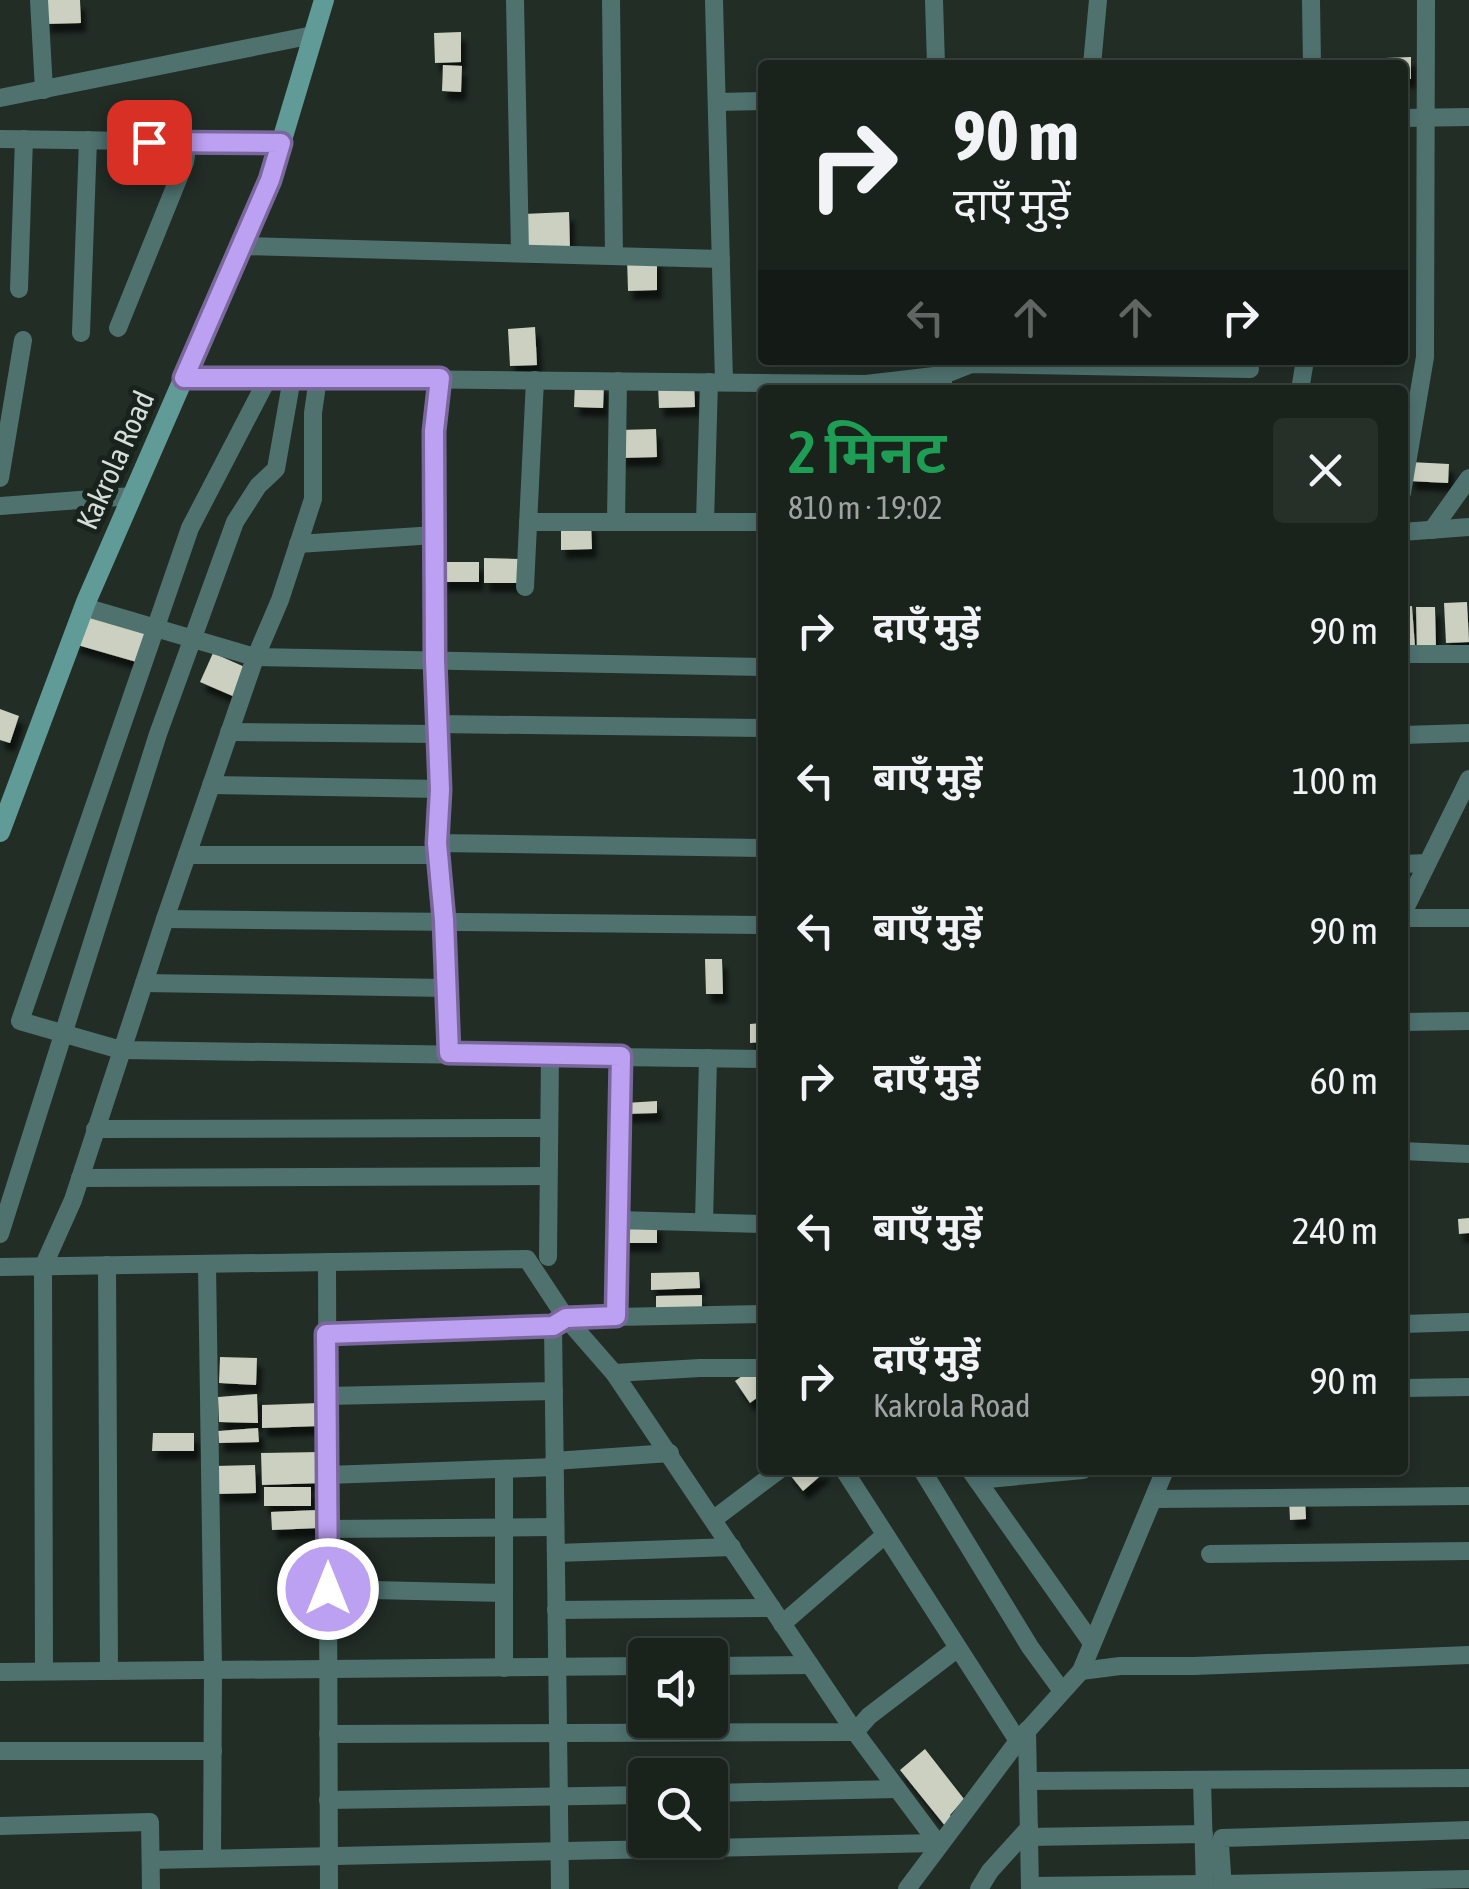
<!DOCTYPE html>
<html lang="hi">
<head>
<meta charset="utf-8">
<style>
  :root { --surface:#1a221c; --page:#272f29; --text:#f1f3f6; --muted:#9fa4a3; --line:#383f3b }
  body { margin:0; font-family:"Asap Condensed","Noto Sans Devanagari",sans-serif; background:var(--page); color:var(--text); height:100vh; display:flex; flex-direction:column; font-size:38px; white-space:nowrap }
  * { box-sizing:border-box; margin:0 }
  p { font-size:32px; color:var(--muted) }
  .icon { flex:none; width:55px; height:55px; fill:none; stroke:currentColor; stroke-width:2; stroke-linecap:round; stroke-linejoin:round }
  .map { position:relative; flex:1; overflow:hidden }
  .details { position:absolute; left:758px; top:385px; width:650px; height:1090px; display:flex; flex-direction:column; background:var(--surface); border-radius:10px; box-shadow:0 5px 15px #0003,0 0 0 2px var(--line) }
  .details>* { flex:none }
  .hud { position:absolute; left:758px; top:60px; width:650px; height:305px; border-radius:10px; box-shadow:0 5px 15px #0003,0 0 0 2px var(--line); background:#1a221c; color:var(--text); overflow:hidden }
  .fabs { position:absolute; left:628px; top:1638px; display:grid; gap:20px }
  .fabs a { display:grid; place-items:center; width:100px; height:100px; border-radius:10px; background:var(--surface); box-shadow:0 5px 15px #0003,0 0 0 2px var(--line); font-size:50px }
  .pin { position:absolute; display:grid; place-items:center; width:85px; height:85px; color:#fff; margin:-42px; border-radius:20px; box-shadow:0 5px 15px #0006 }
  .me { position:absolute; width:110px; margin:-55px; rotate:0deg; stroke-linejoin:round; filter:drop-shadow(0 0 8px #0008) }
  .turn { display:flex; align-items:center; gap:35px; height:210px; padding:0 30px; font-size:45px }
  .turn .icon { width:130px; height:130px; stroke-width:2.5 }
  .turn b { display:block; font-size:70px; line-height:85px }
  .lanes { display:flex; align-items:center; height:95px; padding:0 30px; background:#0003; justify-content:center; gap:50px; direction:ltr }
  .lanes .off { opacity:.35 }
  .round { display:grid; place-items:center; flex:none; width:105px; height:105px; border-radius:10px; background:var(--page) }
  .overview { display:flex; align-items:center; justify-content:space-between; height:170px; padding:0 30px }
  h1 { font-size:60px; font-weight:600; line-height:75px; color:#1e9e55 }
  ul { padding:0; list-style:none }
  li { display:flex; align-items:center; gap:30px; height:150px; padding:0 30px }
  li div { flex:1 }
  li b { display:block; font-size:38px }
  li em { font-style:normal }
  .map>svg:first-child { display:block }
  .building { fill:#cbd0c1; filter:url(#shadow) }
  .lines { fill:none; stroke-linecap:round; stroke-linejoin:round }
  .street { stroke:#4f726f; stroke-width:18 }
  .secondary { stroke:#619b97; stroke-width:20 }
  .route-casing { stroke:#7a689d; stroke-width:25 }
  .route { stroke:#bca0f2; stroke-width:18 }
  .labels { text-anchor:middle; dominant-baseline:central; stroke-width:10; stroke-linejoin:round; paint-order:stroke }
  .street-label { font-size:30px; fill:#d6ded9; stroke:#18231c }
</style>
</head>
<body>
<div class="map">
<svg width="1469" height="1889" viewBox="0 0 1469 1889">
  <defs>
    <filter id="shadow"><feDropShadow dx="5" dy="9" stdDeviation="2.5" flood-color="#0009"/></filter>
  </defs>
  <rect width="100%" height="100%" fill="#222d26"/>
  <g class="building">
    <polygon points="44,0 80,0 81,23 45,24"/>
    <polygon points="461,32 461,62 435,63 434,33"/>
    <polygon points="1411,57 1411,79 1402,79 1402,65 1359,65 1359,59"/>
    <polygon points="443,65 462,66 461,92 442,91"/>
    <polygon points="569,212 570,250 525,252 523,214"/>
    <polygon points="627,258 657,258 657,290 628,291"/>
    <polygon points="535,327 537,365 510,366 508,329"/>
    <polygon points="694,382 695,407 659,408 658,384"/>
    <polygon points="575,383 604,384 603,408 574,407"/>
    <polygon points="656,429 657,457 620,458 619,430"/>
    <polygon points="1410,462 1449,464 1448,483 1409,481"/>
    <polygon points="561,522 591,522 592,549 561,550"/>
    <polygon points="484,558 519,559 519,583 484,583"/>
    <rect x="442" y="562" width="37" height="20"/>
    <polygon points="1467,602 1469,642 1446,643 1444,603"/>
    <polygon points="1412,606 1415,647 1402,647 1402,607"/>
    <polygon points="1416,607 1435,607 1436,649 1417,649"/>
    <polygon points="82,615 149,634 140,663 74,644"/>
    <polygon points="213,653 247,668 235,697 200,682"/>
    <polygon points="0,709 19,716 10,743 0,740"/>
    <polygon points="705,959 722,959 723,994 706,994"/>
    <polygon points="762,1023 762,1042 750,1043 750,1024"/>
    <polygon points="657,1101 657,1113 625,1114 625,1103"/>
    <polygon points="1469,1218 1469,1233 1459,1234 1458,1219"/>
    <rect x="623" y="1222" width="34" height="21"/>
    <polygon points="699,1272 700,1288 651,1290 651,1273"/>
    <polygon points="702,1295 702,1310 656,1311 656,1296"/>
    <polygon points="220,1357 257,1358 256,1385 219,1383"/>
    <polygon points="752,1369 762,1385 762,1394 750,1403 735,1381"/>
    <polygon points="257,1394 258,1423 219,1422 218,1397"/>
    <polygon points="319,1403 320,1426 262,1428 262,1405"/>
    <polygon points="258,1428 259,1442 219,1443 218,1431"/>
    <polygon points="153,1433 194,1433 194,1451 152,1451"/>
    <polygon points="321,1452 322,1483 262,1485 261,1453"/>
    <polygon points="255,1465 256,1493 216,1494 215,1466"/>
    <polygon points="786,1470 824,1470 825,1472 803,1491"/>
    <rect x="264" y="1487" width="47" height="19"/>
    <polygon points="1305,1498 1306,1519 1290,1520 1289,1499"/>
    <polygon points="318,1510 319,1528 272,1530 271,1512"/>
    <polygon points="925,1749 964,1799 950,1815 952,1820 946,1827 900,1770"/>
  </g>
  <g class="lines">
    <g class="street">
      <polyline points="39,0 44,90"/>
      <polyline points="515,0 520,253"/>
      <polyline points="611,0 614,256"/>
      <polyline points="714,0 724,382"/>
      <polyline points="934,0 936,65"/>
      <polyline points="1311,0 1312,65"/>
      <polyline points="1092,65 1098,0"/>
      <polyline points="0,98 313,35"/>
      <polyline points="717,102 762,101"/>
      <polyline points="1402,118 1469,117"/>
      <polyline points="0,139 281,143"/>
      <polyline points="241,246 721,259"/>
      <polyline points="19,289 24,139"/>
      <polyline points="118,328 185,162 188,142"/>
      <polyline points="81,333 88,140"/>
      <polyline points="184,378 278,378"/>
      <polyline points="268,378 190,528 20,1021 121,1050 762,1059"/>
      <polyline points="309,378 866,384"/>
      <polyline points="441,378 435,431 435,660 440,789 437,843 444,920 449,1053"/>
      <polyline points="866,390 866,384 943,375 971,364 1250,369"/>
      <polyline points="943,390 943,360"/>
      <polyline points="1300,390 1305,360"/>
      <polyline points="0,478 23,340"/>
      <polyline points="1402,493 1425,357 1426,0"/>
      <polyline points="0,506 132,496"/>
      <polyline points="528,522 762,522"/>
      <polyline points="616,522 618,381"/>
      <polyline points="705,522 709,382"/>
      <polyline points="1432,530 1469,478"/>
      <polyline points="1402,532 1469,527"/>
      <polyline points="298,544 435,535"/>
      <polyline points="525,587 535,380"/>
      <polyline points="84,607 255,657 762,667"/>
      <polyline points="1402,654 1469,654"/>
      <polyline points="437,724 762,728"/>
      <polyline points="229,732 438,734"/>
      <polyline points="1402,735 1469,733"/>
      <polyline points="211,785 440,789"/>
      <polyline points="437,843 762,848"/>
      <polyline points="187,855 438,855"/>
      <polyline points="1402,864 1427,863"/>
      <polyline points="1402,915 1469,779"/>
      <polyline points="1402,918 1469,918"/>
      <polyline points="165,919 762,925"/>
      <polyline points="144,983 446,988"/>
      <polyline points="1402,1022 1469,1021"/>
      <polyline points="95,1129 549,1128"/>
      <polyline points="1402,1151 1469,1154"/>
      <polyline points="80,1178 548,1176"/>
      <polyline points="617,1220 621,1056"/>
      <polyline points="704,1222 708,1058"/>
      <polyline points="0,1234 158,734 235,522 258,486 276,469 292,378"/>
      <polyline points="548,1257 550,1055"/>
      <polyline points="327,1262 329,1889"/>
      <polyline points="207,1264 213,1670 212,1858"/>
      <polyline points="107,1265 109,1671"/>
      <polyline points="0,1267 527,1259 566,1318 614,1373 855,1732 939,1845"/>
      <polyline points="616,1316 617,1220 762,1224"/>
      <polyline points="1402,1324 1469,1322"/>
      <polyline points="327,1334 553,1326"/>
      <polyline points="614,1373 700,1368 762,1368"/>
      <polyline points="1402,1388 1469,1387"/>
      <polyline points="327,1396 554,1391"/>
      <polyline points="554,1461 670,1453"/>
      <polyline points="504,1469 504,1668"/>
      <polyline points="844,1470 1018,1741"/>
      <polyline points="922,1470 1030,1647 1062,1691"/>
      <polyline points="970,1470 1092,1643"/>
      <polyline points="327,1475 555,1467"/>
      <polyline points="977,1480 1083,1470"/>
      <polyline points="1154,1499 1469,1496"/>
      <polyline points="714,1519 779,1470"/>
      <polyline points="328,1529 555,1527"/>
      <polyline points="556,1553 732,1547"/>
      <polyline points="1210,1554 1469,1551"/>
      <polyline points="328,1589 504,1593"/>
      <polyline points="556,1610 772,1608"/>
      <polyline points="782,1624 885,1535"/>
      <polyline points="710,1666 810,1665"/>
      <polyline points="44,1671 43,1267 73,1200 165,919 254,661 280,600 313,499 313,413 318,378"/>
      <polyline points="1081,1671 1120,1666 1194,1666 1469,1655"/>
      <polyline points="0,1672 645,1666"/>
      <polyline points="1027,1730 1030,1889"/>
      <polyline points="328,1734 855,1732 869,1716 958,1648"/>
      <polyline points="0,1751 213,1751"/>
      <polyline points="1028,1781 1469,1778"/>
      <polyline points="1202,1781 1205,1889"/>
      <polyline points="710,1793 897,1789"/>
      <polyline points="328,1800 645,1795"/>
      <polyline points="0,1826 150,1822 151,1889"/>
      <polyline points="1029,1837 1204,1834"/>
      <polyline points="151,1860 937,1843"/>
      <polyline points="1222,1884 1469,1879"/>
      <polyline points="1030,1886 1205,1884"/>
      <polyline points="560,1889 553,1326 566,1318 762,1314"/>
      <polyline points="907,1889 1018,1741 1081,1671 1165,1470"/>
      <polyline points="979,1889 990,1871 1029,1828"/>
      <polyline points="1223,1889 1220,1844 1222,1838 1469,1830"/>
    </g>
    <polyline class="secondary" points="0,832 86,602 270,180 324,0"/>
  </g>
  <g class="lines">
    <g class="route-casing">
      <polyline id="route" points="149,142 281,143 270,180 184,378 440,378 434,431 435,660 440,790 437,843 444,920 449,1053 621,1056 616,1316 566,1318 553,1326 326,1334 328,1589"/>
    </g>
    <use href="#route" class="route"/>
  </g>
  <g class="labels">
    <g class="street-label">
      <text transform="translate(115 460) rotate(-66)">Kakrola Road</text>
    </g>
  </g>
</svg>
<div class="fabs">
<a><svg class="icon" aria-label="sound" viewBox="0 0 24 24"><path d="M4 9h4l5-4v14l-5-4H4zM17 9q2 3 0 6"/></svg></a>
<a><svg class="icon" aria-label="search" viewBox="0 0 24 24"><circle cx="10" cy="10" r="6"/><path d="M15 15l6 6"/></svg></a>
</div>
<div class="pin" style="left:149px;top:142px;background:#d93025"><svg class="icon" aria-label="arrive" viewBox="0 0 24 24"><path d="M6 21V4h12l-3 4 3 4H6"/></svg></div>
<svg class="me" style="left:328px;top:1589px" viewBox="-20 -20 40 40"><circle r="17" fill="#bca0f2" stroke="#fff" stroke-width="3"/><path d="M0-11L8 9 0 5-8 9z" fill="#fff"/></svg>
<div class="hud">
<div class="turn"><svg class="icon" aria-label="right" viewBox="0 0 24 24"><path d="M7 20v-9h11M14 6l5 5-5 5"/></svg><div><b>90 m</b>दाएँ मुड़ें</div></div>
<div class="lanes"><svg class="icon off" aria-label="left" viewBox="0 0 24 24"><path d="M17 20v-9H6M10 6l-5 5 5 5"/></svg><svg class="icon off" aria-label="ahead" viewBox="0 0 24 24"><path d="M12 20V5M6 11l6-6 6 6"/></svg><svg class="icon off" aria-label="ahead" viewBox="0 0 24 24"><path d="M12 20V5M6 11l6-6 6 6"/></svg><svg class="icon" aria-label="right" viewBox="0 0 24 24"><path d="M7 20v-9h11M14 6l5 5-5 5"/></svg></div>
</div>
<section class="details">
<div class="overview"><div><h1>2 मिनट</h1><p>810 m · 19:02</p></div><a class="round"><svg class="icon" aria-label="close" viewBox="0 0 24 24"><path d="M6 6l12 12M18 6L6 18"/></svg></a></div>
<ul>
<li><svg class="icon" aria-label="right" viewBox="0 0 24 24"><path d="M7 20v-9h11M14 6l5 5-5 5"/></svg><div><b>दाएँ मुड़ें</b></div><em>90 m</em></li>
<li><svg class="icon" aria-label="left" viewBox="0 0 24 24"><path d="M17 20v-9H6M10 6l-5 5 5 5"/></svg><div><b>बाएँ मुड़ें</b></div><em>100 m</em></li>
<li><svg class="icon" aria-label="left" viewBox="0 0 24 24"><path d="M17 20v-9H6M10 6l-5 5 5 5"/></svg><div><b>बाएँ मुड़ें</b></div><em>90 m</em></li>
<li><svg class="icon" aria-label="right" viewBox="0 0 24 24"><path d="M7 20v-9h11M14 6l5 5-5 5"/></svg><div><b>दाएँ मुड़ें</b></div><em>60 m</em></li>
<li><svg class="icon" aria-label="left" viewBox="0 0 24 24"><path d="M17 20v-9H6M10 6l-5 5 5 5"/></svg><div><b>बाएँ मुड़ें</b></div><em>240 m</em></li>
<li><svg class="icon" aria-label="right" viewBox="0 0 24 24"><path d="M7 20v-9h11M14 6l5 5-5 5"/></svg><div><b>दाएँ मुड़ें</b><p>Kakrola Road</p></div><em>90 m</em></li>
</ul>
</section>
</div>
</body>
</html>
